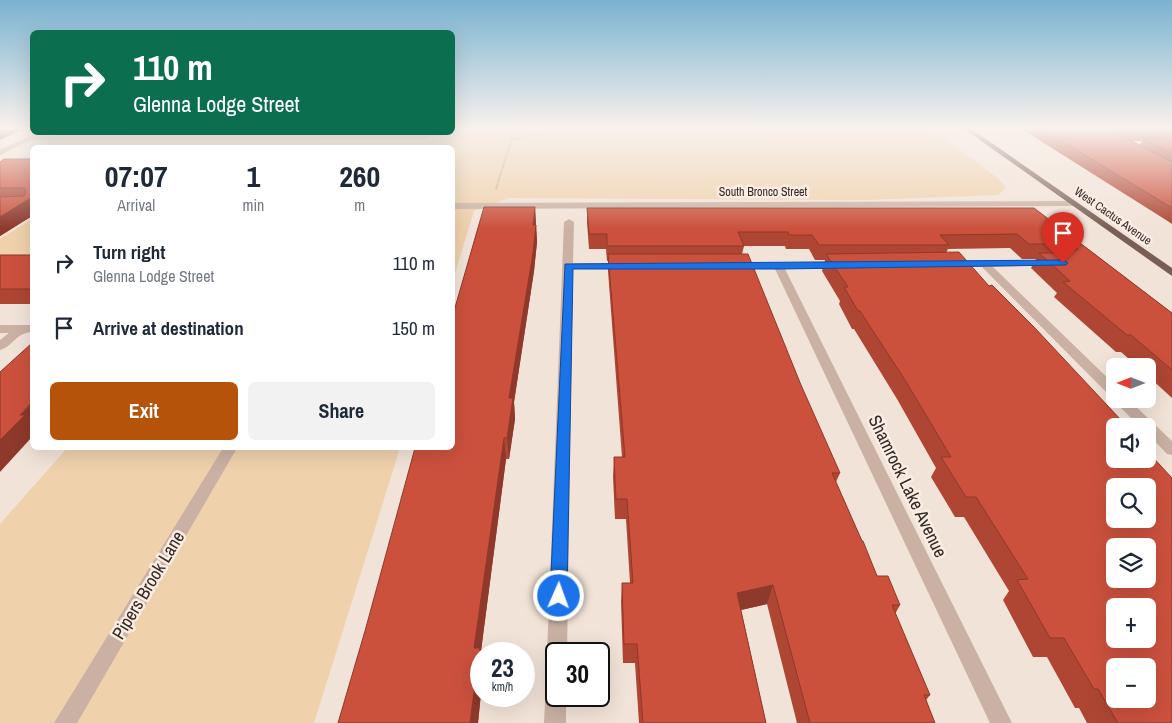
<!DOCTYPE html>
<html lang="en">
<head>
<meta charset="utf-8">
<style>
  :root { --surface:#fff; --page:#f2f2f3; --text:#1f2937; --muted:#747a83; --accent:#b45309 }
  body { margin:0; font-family:"Archivo Narrow",sans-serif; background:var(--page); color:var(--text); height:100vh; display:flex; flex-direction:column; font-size:19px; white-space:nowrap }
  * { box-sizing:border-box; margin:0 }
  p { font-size:16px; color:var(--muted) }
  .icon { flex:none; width:28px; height:28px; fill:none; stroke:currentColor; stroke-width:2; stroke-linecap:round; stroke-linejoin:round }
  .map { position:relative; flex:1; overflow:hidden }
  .details { position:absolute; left:30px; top:145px; width:425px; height:305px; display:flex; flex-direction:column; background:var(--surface); border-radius:8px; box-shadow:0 5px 20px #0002 }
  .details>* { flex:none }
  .top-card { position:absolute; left:30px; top:30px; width:425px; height:105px; border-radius:8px; box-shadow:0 5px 20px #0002; background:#0b6e4f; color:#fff; overflow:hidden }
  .needle { width:32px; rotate:270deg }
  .buttons { position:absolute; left:1106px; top:358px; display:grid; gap:10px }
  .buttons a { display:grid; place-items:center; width:50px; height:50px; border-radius:8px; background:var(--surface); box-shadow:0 5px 20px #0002; font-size:25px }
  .speed { position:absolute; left:470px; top:642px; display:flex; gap:10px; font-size:25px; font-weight:700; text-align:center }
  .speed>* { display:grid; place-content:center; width:65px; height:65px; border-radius:50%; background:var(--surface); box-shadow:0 5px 20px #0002; line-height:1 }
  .speed small { font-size:12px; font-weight:400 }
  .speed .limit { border:2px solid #111; border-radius:8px; background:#fff; color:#111 }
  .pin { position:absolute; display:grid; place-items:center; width:42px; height:42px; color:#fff; margin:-51px -21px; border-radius:50% 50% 50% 0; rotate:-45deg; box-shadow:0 0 5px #0007 }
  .pin .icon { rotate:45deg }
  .me { position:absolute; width:55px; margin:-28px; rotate:2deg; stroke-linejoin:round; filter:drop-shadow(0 0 4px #0008) }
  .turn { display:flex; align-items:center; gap:18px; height:105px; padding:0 20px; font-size:22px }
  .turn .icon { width:65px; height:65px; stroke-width:2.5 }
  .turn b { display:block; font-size:35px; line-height:42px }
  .eta { display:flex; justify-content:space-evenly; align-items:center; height:85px; text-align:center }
  .eta b { font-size:30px; font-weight:700; line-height:35px }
  .cta { display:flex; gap:10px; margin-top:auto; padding:10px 20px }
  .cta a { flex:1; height:58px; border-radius:8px; background:var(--accent); color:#fff; font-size:20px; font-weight:700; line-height:58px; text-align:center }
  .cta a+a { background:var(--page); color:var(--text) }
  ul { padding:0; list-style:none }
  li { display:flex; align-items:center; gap:15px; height:65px; padding:0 20px }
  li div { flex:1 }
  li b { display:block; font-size:19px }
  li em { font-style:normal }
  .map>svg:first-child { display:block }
  .sand { fill:#efd1ac }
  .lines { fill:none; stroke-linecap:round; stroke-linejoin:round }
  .path { stroke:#b69b8e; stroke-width:2; stroke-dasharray:1 1; stroke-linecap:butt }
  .minor { fill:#cab1a3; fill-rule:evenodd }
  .major { fill:#785e56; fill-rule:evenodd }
  .wall { fill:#af4634; fill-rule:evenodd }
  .shaded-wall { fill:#8e392b }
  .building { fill:#cb513d; stroke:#8e392b; fill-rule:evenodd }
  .route { fill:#1a73e8; stroke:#114b97 }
  .labels { text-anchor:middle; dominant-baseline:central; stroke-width:5; stroke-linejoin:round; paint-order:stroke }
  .far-street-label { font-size:12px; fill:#352926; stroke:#faede4 }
  .near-street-label { font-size:18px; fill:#352926; stroke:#faede4 }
</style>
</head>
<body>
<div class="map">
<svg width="1172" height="723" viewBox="0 0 1172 723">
  <rect width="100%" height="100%" fill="#f2e3d8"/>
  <g class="sand">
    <polygon points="453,128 931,128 999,179 1006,188 998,195 865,200 509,198 474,211 453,280 452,148 39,148 67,132 452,132"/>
    <polygon points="32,219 32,260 0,261 0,239"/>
    <polygon points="67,448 400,448 314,723 0,723 0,524"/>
  </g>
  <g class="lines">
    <g class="path">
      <polyline points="539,135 564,134 576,130 571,128"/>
      <polyline points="512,140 543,132 513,135"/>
      <polyline points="496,189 515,128"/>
    </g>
    <g class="minor">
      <polygon points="36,133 39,136 427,135 430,137 427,139 31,140 0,155 0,150"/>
      <polygon points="1074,201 1078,204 1077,206 452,209 452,203"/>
      <polygon points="569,219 574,222 573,263 623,263 628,266 623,269 573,269 567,654 556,654 556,663 550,661 547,654 564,222"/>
      <polygon points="1051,260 1056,263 1055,265 993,267 1115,385 1115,399 1128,399 1172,441 1172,455 1167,454 1148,434 1148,426 1139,426 1115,402 1114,397 1110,396 982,267 953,267 948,264 953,261"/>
      <polygon points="841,262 845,263 845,267 785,269 1012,723 990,723 775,269 736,269 731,266 736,263"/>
      <path d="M0,325h32v7c-17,1 -18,14 -32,18v-10l9,-7h-9z"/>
      <polygon points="223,448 237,448 77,723 54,723"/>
      <polygon points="556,673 556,696 566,696 566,723 544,723 546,683 549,676"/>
    </g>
    <polygon class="major" points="963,128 970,128 1172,268 1172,276"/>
  </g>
  <g class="wall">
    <path d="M1020,128h152v96l-6,-4zM1132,141h10l-2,4z"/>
    <polygon points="32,159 32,216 0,236 0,162"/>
    <polygon points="535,207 537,242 534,271 514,402 515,419 509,459 506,459 481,651 481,693 478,723 338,723"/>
    <polygon points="587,208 1034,208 1172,313 1172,398 1148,376 1148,366 1137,366 1121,352 1116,352 1054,297 1057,293 1031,268 1036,259 1022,259 1010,248 948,249 946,253 989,286 1121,420 1120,422 1172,723 1087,723 1079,708 1075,708 1047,657 1033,657 1003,600 1009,591 964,517 955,517 931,477 936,468 897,399 854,329 852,329 839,304 840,301 822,271 825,260 815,260 809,249 786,249 785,246 744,246 742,254 840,473 836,482 877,576 900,605 895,614 930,695 926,700 935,723 797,723 767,604 741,610 766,723 639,723 635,663 623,663 621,602 622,583 630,583 626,519 615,519 613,477 614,457 622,457 608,271 608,261 607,261 606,249 589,249 587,222"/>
    <rect x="0" y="255" width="32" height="49"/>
  </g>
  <g class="shaded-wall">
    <polygon points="0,128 25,128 0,140"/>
    <polygon points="32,197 32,216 0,236 0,217"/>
    <polygon points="535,207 536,223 535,234 536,225 537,242 534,271 514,402 515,419 509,459 507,438 509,398 533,225"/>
    <polygon points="32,402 32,437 0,472 0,440 20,415"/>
    <polygon points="504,438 506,459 481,651 481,693 478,723 470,723 474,648"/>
    <polygon points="773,585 767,604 732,612 737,593"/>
  </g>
  <g class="building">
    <polygon points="1040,128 1106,128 1172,162 1172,208"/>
    <polygon points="1121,128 1172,128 1172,132 1128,131"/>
    <polygon points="1143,139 1172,139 1172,153"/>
    <polygon points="4,159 32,159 32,197 0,217 0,197 24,196 26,190 24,188 0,188 0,162"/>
    <polygon points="484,207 535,207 533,225 536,225 533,253 509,398 513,398 507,438 504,438 474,648 480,648 470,723 338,723 365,631 415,448 452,448 452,318"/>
    <polygon points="587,208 1034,208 1172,313 1172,370 1131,335 1127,335 1063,282 1070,281 1039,253 1071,253 1078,249 1075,244 1029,244 1017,234 940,235 949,245 819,245 812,235 789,235 788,232 738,232 744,246 607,246 607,234 589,234"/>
    <path d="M959,252l30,34 3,-1 42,42 87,93h-3l6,6h-9v33h33v-7l24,26v245h-54l-20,-34h-4l-30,-51h-14l-33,-58 11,-1 -52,-82h-10l-25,-40h10l-46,-77 -45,-69h-2l-14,-24h4l-22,-33zM1115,486h33v33h-33zM1115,546h33v33h-33zM1115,606h33v33h-33zM1115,666h33v33h-33z"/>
    <polygon points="608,254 748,254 801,385 840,473 832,473 862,541 863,541 877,576 888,576 900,605 892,605 930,695 924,695 935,723 810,723 773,585 737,593 766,723 643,723 637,644 624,644 622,583 633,583 627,499 616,499 614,457 625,457"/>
    <rect x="0" y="255" width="32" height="34"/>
    <polygon points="32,343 32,402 20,415 25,415 0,440 0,372"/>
  </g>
  <linearGradient id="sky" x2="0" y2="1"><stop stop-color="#7ab2d0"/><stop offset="0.56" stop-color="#f9f2ed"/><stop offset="1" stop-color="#f9f2ed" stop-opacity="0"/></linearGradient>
  <rect width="1172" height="229" fill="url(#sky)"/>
  <polygon class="route" points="1063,260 1068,263 1066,265 779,269 573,269 567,596 565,601 559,603 553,601 550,596 565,264"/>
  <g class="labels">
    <g class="far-street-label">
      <text x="763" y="192">South Bronco Street</text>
      <text transform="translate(1113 216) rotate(35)">West Cactus Avenue</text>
    </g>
    <g class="near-street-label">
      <text transform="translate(908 486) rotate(64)">Shamrock Lake Avenue</text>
      <text transform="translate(148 585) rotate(-59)">Pipers Brook Lane</text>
    </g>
  </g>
</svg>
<div class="buttons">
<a><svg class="needle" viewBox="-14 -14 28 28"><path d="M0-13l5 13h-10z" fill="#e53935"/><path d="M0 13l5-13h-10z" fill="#747a83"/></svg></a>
<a><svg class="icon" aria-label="sound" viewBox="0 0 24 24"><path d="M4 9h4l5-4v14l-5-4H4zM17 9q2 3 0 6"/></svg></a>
<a><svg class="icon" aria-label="search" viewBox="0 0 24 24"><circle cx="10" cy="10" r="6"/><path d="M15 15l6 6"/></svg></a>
<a><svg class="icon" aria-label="layers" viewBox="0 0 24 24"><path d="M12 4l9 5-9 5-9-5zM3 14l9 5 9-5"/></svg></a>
<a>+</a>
<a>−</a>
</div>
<div class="speed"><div>23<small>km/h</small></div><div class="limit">30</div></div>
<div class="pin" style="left:1063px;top:263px;background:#d93025"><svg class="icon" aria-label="arrive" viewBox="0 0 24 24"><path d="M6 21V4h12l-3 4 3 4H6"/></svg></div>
<svg class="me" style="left:559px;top:596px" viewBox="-20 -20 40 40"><circle r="17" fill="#1a73e8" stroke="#fff" stroke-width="3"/><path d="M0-11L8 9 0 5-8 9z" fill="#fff"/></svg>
<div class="top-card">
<div class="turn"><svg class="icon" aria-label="right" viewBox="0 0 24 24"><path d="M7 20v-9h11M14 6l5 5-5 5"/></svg><div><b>110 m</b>Glenna Lodge Street</div></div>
</div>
<section class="details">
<div class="eta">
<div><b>07:07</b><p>Arrival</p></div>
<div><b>1</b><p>min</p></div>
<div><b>260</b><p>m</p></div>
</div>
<ul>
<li><svg class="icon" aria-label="right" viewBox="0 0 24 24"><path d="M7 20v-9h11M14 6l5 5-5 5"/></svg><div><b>Turn right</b><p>Glenna Lodge Street</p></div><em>110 m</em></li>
<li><svg class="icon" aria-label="arrive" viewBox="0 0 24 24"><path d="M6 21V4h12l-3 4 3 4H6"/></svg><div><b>Arrive at destination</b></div><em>150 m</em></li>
</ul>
<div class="cta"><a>Exit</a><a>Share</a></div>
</section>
</div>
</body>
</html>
